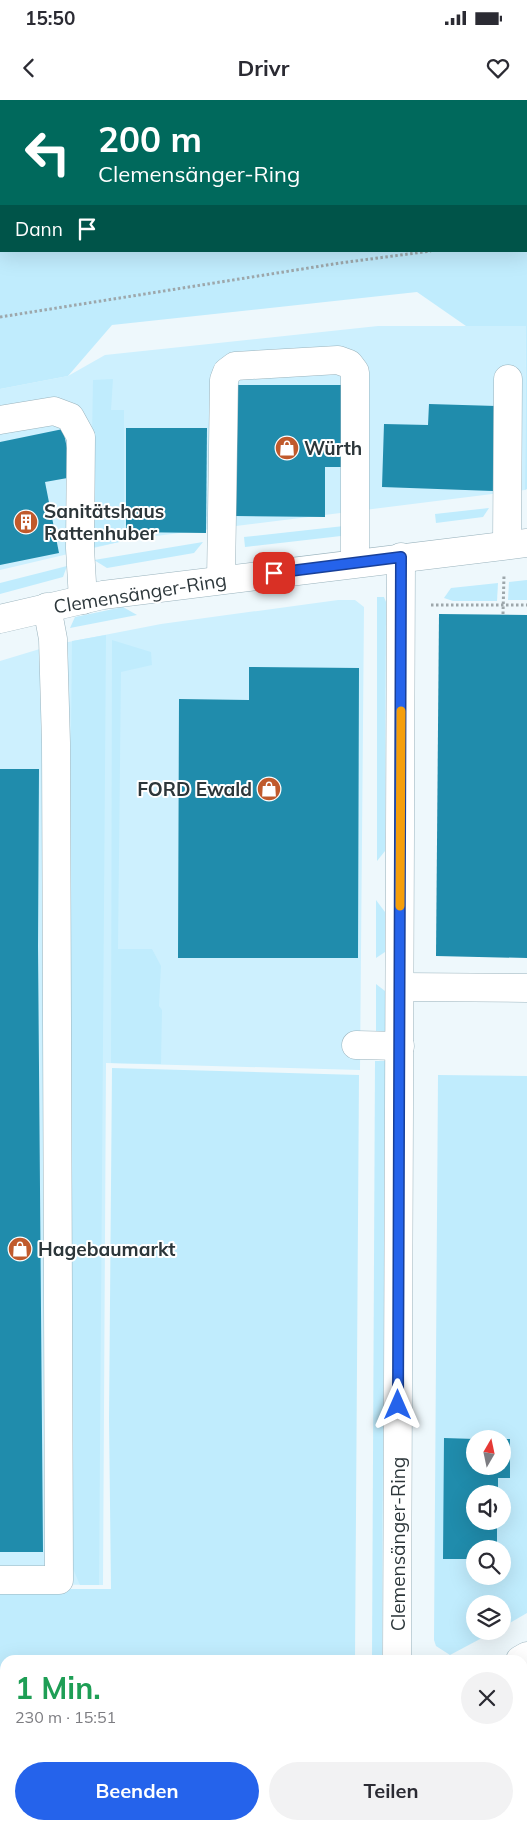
<!DOCTYPE html>
<html lang="de">
<head>
<meta charset="utf-8">
<style>
  :root { --surface:#fff; --page:#f2f2f3; --text:#2b2b33; --muted:#7c7c81; --accent:#2563eb }
  body { margin:0; font-family:Mulish,sans-serif; background:var(--page); color:var(--text); height:100vh; display:flex; flex-direction:column; font-size:19px; white-space:nowrap }
  * { box-sizing:border-box; margin:0 }
  p { font-size:16px; color:var(--muted) }
  .icon { flex:none; width:28px; height:28px; fill:none; stroke:currentColor; stroke-width:2; stroke-linecap:round; stroke-linejoin:round }
  .map { position:relative; flex:1; overflow:hidden }
  .details { position:absolute; left:0px; top:1555px; width:528px; height:175px; display:flex; flex-direction:column; background:var(--surface); border-radius:15px 15px 0 0; box-shadow:0 5px 20px #0002 }
  .details>* { flex:none }
  .guide { position:absolute; left:0px; top:0px; width:528px; height:152px; box-shadow:0 5px 20px #0002; background:#00695c; color:#fff; overflow:hidden }
  .needle { width:32px; rotate:9deg }
  .buttons { position:absolute; left:466px; top:1330px; display:grid; gap:10px }
  .buttons a { display:grid; place-items:center; width:45px; height:45px; border-radius:50%; background:var(--surface); box-shadow:0 5px 20px #0002; font-size:25px }
  .pin { position:absolute; display:grid; place-items:center; width:42px; height:42px; color:#fff; margin:-21px; border-radius:10px; box-shadow:0 2px 8px #0006 }
  .me { position:absolute; width:55px; margin:-28px; rotate:0deg; stroke-linejoin:round; filter:drop-shadow(0 0 4px #0008) }
  .turn { display:flex; align-items:center; gap:18px; height:105px; padding:0 15px; font-size:22px }
  .turn .icon { width:65px; height:65px; stroke-width:2.5 }
  .turn b { display:block; font-size:35px; line-height:42px }
  .then { display:flex; align-items:center; height:48px; padding:0 15px; background:#0003; gap:10px; font-size:19px }
  .round { display:grid; place-items:center; flex:none; width:52px; height:52px; border-radius:26px; background:var(--page) }
  .headline { display:flex; align-items:center; justify-content:space-between; height:85px; padding:0 15px }
  h1 { font-size:30px; font-weight:700; line-height:38px; color:#1e9e55 }
  .button { display:flex; gap:10px; margin-top:auto; padding:10px 15px }
  .button a { flex:1; height:58px; border-radius:30px; background:var(--accent); color:#fff; font-size:20px; font-weight:700; line-height:58px; text-align:center }
  .button a+a { background:var(--page); color:var(--text) }
  .status { display:flex; justify-content:space-between; align-items:center; height:35px; padding:0 25px; background:var(--surface); direction:ltr }
  .status svg { height:14px; fill:currentColor }
  header { display:flex; justify-content:space-between; align-items:center; height:65px; padding:0 15px; background:var(--surface); font-size:22px; font-weight:700 }
  .map>svg:first-child { display:block }
  .built { fill:#cdf0fe }
  .green { fill:#c0ecfd; fill-rule:evenodd }
  .building { fill:#208cac }
  .lines { fill:none; stroke-linecap:round; stroke-linejoin:round }
  .minor-casing { stroke:#9ab3bd; stroke-width:29 }
  .highway-casing { stroke:#d1d3d4; stroke-width:29 }
  .path { stroke:#9da7ab; stroke-width:3; stroke-dasharray:2.5 2.5; stroke-linecap:butt }
  .minor { stroke:#fff; stroke-width:28 }
  .highway { stroke:#4db4d6; stroke-width:28 }
  .route-casing { stroke:#184099; stroke-width:12 }
  .route { stroke:#2563eb; stroke-width:9 }
  .slow { stroke:#f59e0b; stroke-width:9 }
  .labels { text-anchor:middle; dominant-baseline:central; stroke-width:4; stroke-linejoin:round; paint-order:stroke }
  .poi-label { font-size:19px; font-weight:bold; fill:#2c363a; stroke:#fff; text-anchor:start }
  .street-label { font-size:19px; fill:#2c363a; stroke:#fff }
</style>
</head>
<body>
<div class="status"><b>15:50</b><svg viewBox="0 0 49 12"><path d="M0 12V9h3v3zM5 12V6h3v6zM10 12V3h3v9zM15 12V0h3v12zM26 1h20v11H26zM47 4h2v5h-2z"/></svg></div>
<header><svg class="icon" aria-label="back" viewBox="0 0 24 24"><path d="M15 5l-7 7 7 7"/></svg>Drivr<svg class="icon" aria-label="heart" viewBox="0 0 24 24"><path d="M12 20l-8-8c-3-5 5-10 8-4 3-6 11-1 8 4z"/></svg></header>
<div class="map">
<svg width="527" height="1730" viewBox="0 0 527 1730">
  <rect width="100%" height="100%" fill="#eef8fc"/>
  <g class="built">
    <polygon points="378,226 526,226 525,390 132,439 0,470 0,289 68,276 105,255"/>
    <polygon points="338,500 355,500 364,507 360,970 106,963 103,1485 0,1484 0,561 53,545 161,524"/>
  </g>
  <g class="green">
    <path d="M0,0h527v389l-2,1 1,-164h-60l-49,-34 -305,33 -44,51 -68,13zM1,1h525v150h-525z"/>
    <polygon points="113,279 111,310 124,310 124,441 90,448 93,280"/>
    <polygon points="489,408 483,417 436,423 435,414"/>
    <polygon points="344,426 341,436 245,447 244,437"/>
    <polygon points="203,442 194,453 107,468 94,460"/>
    <polygon points="67,466 63,477 0,494 0,483"/>
    <polygon points="527,480 527,500 508,500 509,482"/>
    <polygon points="498,483 497,501 453,501 444,498 451,488"/>
    <polygon points="377,497 384,497 386,502 385,751 377,761"/>
    <polygon points="123,507 137,515 70,528 75,517"/>
    <polygon points="106,535 99,1485 80,1485 68,1457 67,1012 72,541"/>
    <polygon points="112,540 151,552 152,565 121,572 118,849 152,849 161,866 159,906 162,910 161,964 111,963"/>
    <polygon points="376,800 385,812 385,852 376,858"/>
    <polygon points="376,884 385,891 385,936 376,937"/>
    <polygon points="375,961 385,961 382,1560 372,1560"/>
    <polygon points="112,968 359,975 355,1560 5,1560 5,1725 152,1725 144,1730 0,1730 0,1489 111,1489 109,1319"/>
    <path d="M438,975l89,1v537l-24,14 -1,-23h-27v27h20l-45,24 -14,-9 -2,-6zM475,1339h27v27h-27zM475,1394h27v27h-27zM475,1449h27v27h-27z"/>
  </g>
  <g class="building">
    <polygon points="235,285 345,285 344,367 325,367 325,417 235,416"/>
    <polygon points="429,304 496,306 493,391 382,387 384,324 428,325"/>
    <polygon points="126,328 207,328 206,433 126,432"/>
    <polygon points="63,329 73,377 45,382 59,453 0,465 0,342"/>
    <polygon points="439,514 527,515 527,858 436,856"/>
    <polygon points="249,567 359,568 358,858 178,858 179,599 249,600"/>
    <polygon points="0,669 39,669 38,846 43,1452 0,1452"/>
    <polygon points="444,1338 475,1339 475,1366 502,1366 502,1339 510,1339 510,1378 498,1378 498,1394 475,1394 475,1421 497,1421 497,1449 475,1449 475,1459 443,1459"/>
  </g>
  <g class="lines">
    <g class="minor-casing">
      <g id="minor">
        <polyline points="0,320 54,311 70,317 81,337 80,448 83,500"/>
        <polyline points="507,445 508,279"/>
        <polyline points="221,480 224,280 227,272 235,266 338,260 349,264 355,272 355,463"/>
        <polyline points="0,519 103,495 527,443"/>
        <polyline points="400,887 527,888"/>
        <polyline points="356,945 400,946"/>
        <polyline points="0,1480 59,1480 56,643 53,539 47,507"/>
        <polyline points="397,1560 401,457"/>
        <polyline points="520,1560 527,1556"/>
        <polyline points="228,1730 237,1725"/>
      </g>
    </g>
    <g class="highway-casing">
      <polyline id="highway" points="517,1730 527,1724"/>
    </g>
    <g class="path">
      <polyline points="526,130 527,129"/>
      <polyline points="0,217 340,163 431,151"/>
      <polyline points="431,505 527,505"/>
      <polyline points="503,514 504,475"/>
    </g>
    <use href="#minor" class="minor"/>
    <use href="#highway" class="highway"/>
  </g>
  <g class="lines">
    <g class="route-casing">
      <polyline id="route" points="274,473 401,457 398,1305"/>
    </g>
    <use href="#route" class="route"/>
    <polyline class="slow" points="400,806 401,611"/>
  </g>
  <defs>
    <g id="shop-disc" transform="scale(1.25)"><circle r="9.5" fill="#c05a2c" stroke="#fff"/><path d="M-5-2.5h2.3a2.7 3.5 0 0 1 5.4 0H5L5.5 6h-11ZM-1.5-2.5h3a1.5 2.3 0 0 0-3 0Z" fill="#fff"/></g>
    <g id="building-disc" transform="scale(1.25)"><circle r="9.5" fill="#c05a2c" stroke="#fff"/><path d="M-4-6H4V6H1V3H-1V6H-4ZM-2.5-4.3h1.7v1.8h-1.7ZM.8-4.3h1.7v1.8H.8ZM-2.5-1h1.7V.8h-1.7ZM.8-1h1.7V.8H.8Z" fill="#fff"/></g>
  </defs>
  <g fill-rule="evenodd">
    <use href="#shop-disc" x="287" y="348"/>
    <use href="#building-disc" x="26" y="422"/>
    <use href="#shop-disc" x="269" y="689"/>
    <use href="#shop-disc" x="20" y="1149"/>
  </g>
  <g class="labels">
    <g class="poi-label">
      <text x="304" y="348">Würth</text>
      <text x="44" y="411">Sanitätshaus<tspan x="44" dy="22">Rattenhuber</tspan></text>
      <text x="252" y="689" text-anchor="end">FORD Ewald</text>
      <text x="38" y="1149">Hagebaumarkt</text>
    </g>
    <g class="street-label">
      <text transform="translate(140 493) rotate(-9)">Clemensänger-Ring</text>
      <text transform="translate(398 1444) rotate(-90)">Clemensänger-Ring</text>
    </g>
  </g>
</svg>
<div class="buttons">
<a><svg class="needle" viewBox="-14 -14 28 28"><path d="M0-13l5 13h-10z" fill="#e53935"/><path d="M0 13l5-13h-10z" fill="#7c7c81"/></svg></a>
<a><svg class="icon" aria-label="sound" viewBox="0 0 24 24"><path d="M4 9h4l5-4v14l-5-4H4zM17 9q2 3 0 6"/></svg></a>
<a><svg class="icon" aria-label="search" viewBox="0 0 24 24"><circle cx="10" cy="10" r="6"/><path d="M15 15l6 6"/></svg></a>
<a><svg class="icon" aria-label="layers" viewBox="0 0 24 24"><path d="M12 4l9 5-9 5-9-5zM3 14l9 5 9-5"/></svg></a>
</div>
<div class="pin" style="left:274px;top:473px;background:#d93025"><svg class="icon" aria-label="arrive" viewBox="0 0 24 24"><path d="M6 21V4h12l-3 4 3 4H6"/></svg></div>
<svg class="me" style="left:398px;top:1305px" viewBox="-20 -20 40 40"><path d="M0-17L14 15 0 8-14 15z" fill="#2563eb" stroke="#fff" stroke-width="4"/></svg>
<div class="guide">
<div class="turn"><svg class="icon" aria-label="left" viewBox="0 0 24 24"><path d="M17 20v-9H6M10 6l-5 5 5 5"/></svg><div><b>200 m</b>Clemensänger-Ring</div></div>
<div class="then">Dann<svg class="icon" aria-label="arrive" viewBox="0 0 24 24"><path d="M6 21V4h12l-3 4 3 4H6"/></svg></div>
</div>
<section class="details">
<div class="headline"><div><h1>1 Min.</h1><p>230 m · 15:51</p></div><a class="round"><svg class="icon" aria-label="close" viewBox="0 0 24 24"><path d="M6 6l12 12M18 6L6 18"/></svg></a></div>
<div class="button"><a>Beenden</a><a>Teilen</a></div>
</section>
</div>
</body>
</html>
